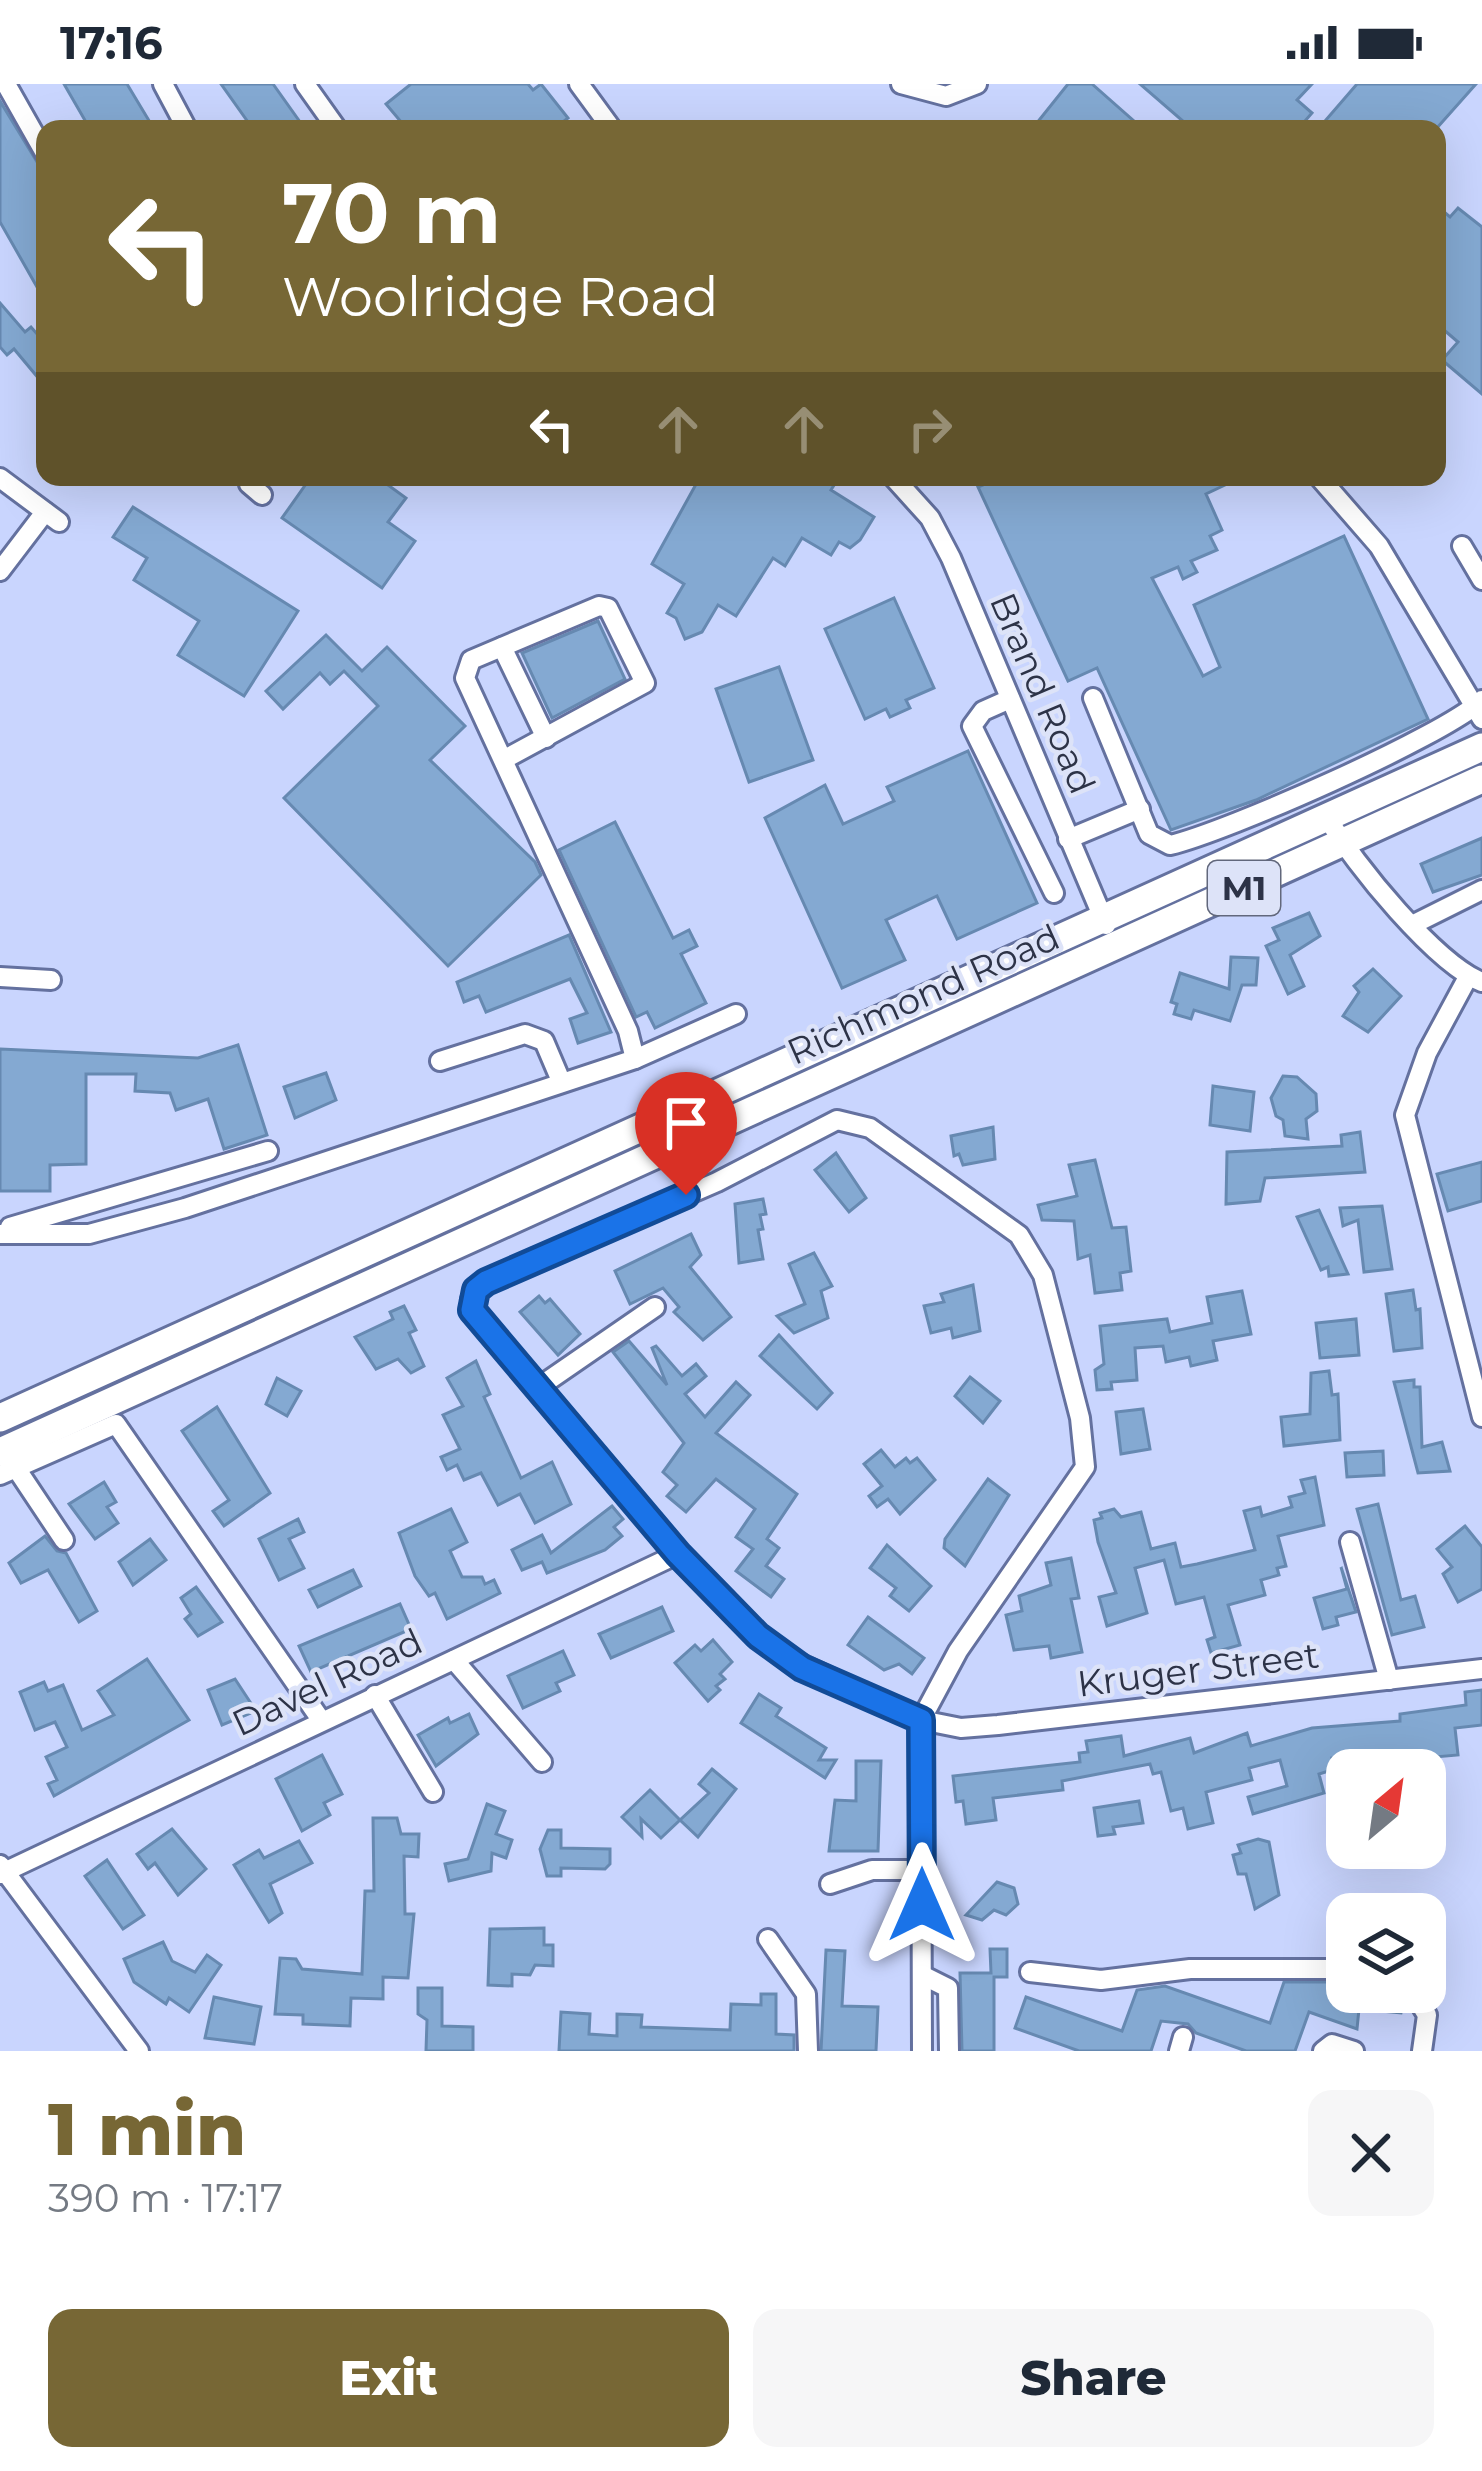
<!DOCTYPE html>
<html lang="en">
<head>
<meta charset="utf-8">
<style>
  :root { --surface:#fff; --page:#f6f6f7; --text:#1f2937; --muted:#747a83; --accent:#776735 }
  body { margin:0; font-family:Montserrat,sans-serif; background:var(--page); color:var(--text); height:100vh; display:flex; flex-direction:column; font-size:45px; white-space:nowrap }
  * { box-sizing:border-box; margin:0 }
  p { font-size:39px; color:var(--muted) }
  .icon { flex:none; width:66px; height:66px; fill:none; stroke:currentColor; stroke-width:2; stroke-linecap:round; stroke-linejoin:round }
  .map { position:relative; height:1967px; overflow:hidden }
  .drawer { display:flex; flex-direction:column; background:var(--surface); flex:1 }
  .drawer>* { flex:none }
  .top-card { position:absolute; left:36px; top:36px; width:1410px; height:366px; border-radius:24px; box-shadow:0 12px 48px #0002; background:#776735; color:#fff; overflow:hidden }
  .needle { width:78px; rotate:29deg }
  .buttons { position:absolute; left:1326px; top:1665px; display:grid; gap:24px }
  .buttons a { display:grid; place-items:center; width:120px; height:120px; border-radius:24px; background:var(--surface); box-shadow:0 12px 48px #0002; font-size:60px }
  .pin { position:absolute; display:grid; place-items:center; width:102px; height:102px; color:#fff; margin:-123px -51px; border-radius:50% 50% 50% 0; rotate:-45deg; box-shadow:0 0 12px #0007 }
  .pin .icon { rotate:45deg }
  .me { position:absolute; width:132px; margin:-66px; rotate:0deg; stroke-linejoin:round; filter:drop-shadow(0 0 9px #0008) }
  .turn { display:flex; align-items:center; gap:42px; height:252px; padding:0 48px; font-size:54px }
  .turn .icon { width:156px; height:156px; stroke-width:2.5 }
  .turn b { display:block; font-size:84px; line-height:102px }
  .lanes { display:flex; align-items:center; height:114px; padding:0 48px; background:#0003; justify-content:center; gap:60px; direction:ltr }
  .lanes .off { opacity:.35 }
  .round { display:grid; place-items:center; flex:none; width:126px; height:126px; border-radius:24px; background:var(--page) }
  .summary { display:flex; align-items:center; justify-content:space-between; height:204px; padding:0 48px }
  h1 { font-size:72px; font-weight:800; line-height:90px; color:var(--accent) }
  .primary-button { display:flex; gap:24px; margin-top:auto; padding:24px 48px }
  .primary-button a { flex:1; height:138px; border-radius:24px; background:var(--accent); color:#fff; font-size:48px; font-weight:800; line-height:138px; text-align:center }
  .primary-button a+a { background:var(--page); color:var(--text) }
  .status { display:flex; justify-content:space-between; align-items:center; height:84px; padding:0 60px; background:var(--surface); direction:ltr }
  .status svg { height:33px; fill:currentColor }
  .map>svg:first-child { display:block }
  .building { fill:#84a9d2; stroke:#6689b1; stroke-width:3 }
  .lines { fill:none; stroke-linecap:round; stroke-linejoin:round }
  .minor-casing { stroke:#64719f; stroke-width:24 }
  .highway-casing { stroke:#64719f; stroke-width:33 }
  .minor { stroke:#fff; stroke-width:18 }
  .highway { stroke:#fff; stroke-width:27 }
  .route-casing { stroke:#114b97; stroke-width:30 }
  .route { stroke:#1a73e8; stroke-width:21 }
  .labels { text-anchor:middle; dominant-baseline:central; stroke-width:9; stroke-linejoin:round; paint-order:stroke }
  .shield { fill:#dde3f8; stroke:#62687c; stroke-width:3 }
  .shield-label { font-size:33px; font-weight:bold; fill:#2d3347 }
  .street-label { font-size:36px; fill:#2d3347; stroke:#dde3f8 }
</style>
</head>
<body>
<div class="status"><b>17:16</b><svg viewBox="0 0 49 12"><path d="M0 12V9h3v3zM5 12V6h3v6zM10 12V3h3v9zM15 12V0h3v12zM26 1h20v11H26zM47 4h2v5h-2z"/></svg></div>
<div class="map">
<svg width="1482" height="1967" viewBox="0 0 1482 1967">
  <rect width="100%" height="100%" fill="#c9d5fe"/>
  <g class="building">
    <polygon points="64,0 127,0 154,45 90,45"/>
    <polygon points="221,0 273,0 305,45 253,45"/>
    <polygon points="411,0 528,0 533,6 541,0 568,34 554,45 407,45 386,20"/>
    <polygon points="1068,0 1092,0 1143,45 1032,45"/>
    <polygon points="1140,0 1312,0 1297,16 1312,29 1298,45 1192,45"/>
    <polygon points="1357,0 1476,0 1436,45 1335,45 1325,37"/>
    <polygon points="0,17 45,91 45,217 0,138"/>
    <polygon points="1437,122 1450,133 1458,124 1482,143 1482,310 1442,276 1458,258 1437,240"/>
    <polygon points="0,219 25,248 31,243 45,259 45,302 14,265 7,271 0,263"/>
    <polygon points="311,393 377,393 406,414 388,438 415,457 382,504 282,434"/>
    <polygon points="700,393 827,393 836,398 831,406 874,433 860,456 850,464 839,458 831,471 802,454 785,482 773,474 736,532 718,521 702,548 685,555 676,534 667,529 684,500 652,480"/>
    <polygon points="1001,393 1242,393 1206,410 1222,446 1210,452 1217,466 1191,477 1197,488 1183,495 1178,483 1152,494 1203,592 1220,583 1194,521 1344,452 1428,635 1256,716 1171,746 1097,584 1068,597 978,403"/>
    <polygon points="133,423 298,527 244,612 178,571 199,537 134,496 147,474 113,453"/>
    <polygon points="894,514 934,604 906,616 910,624 890,633 886,625 865,635 825,545"/>
    <polygon points="598,537 625,595 552,634 522,569"/>
    <polygon points="326,551 362,587 387,563 465,642 430,676 535,778 541,791 448,882 284,714 378,622 344,587 330,600 320,589 283,625 266,607"/>
    <polygon points="779,583 813,676 749,698 716,605"/>
    <polygon points="968,667 1037,819 957,855 937,812 886,836 905,876 842,904 765,734 825,701 843,740 894,717 887,703"/>
    <polygon points="615,738 673,854 689,846 697,862 681,870 706,919 655,944 647,928 636,933 559,766"/>
    <polygon points="1482,754 1482,791 1433,808 1421,780"/>
    <polygon points="1309,829 1320,852 1290,871 1304,902 1288,910 1266,862 1279,856 1273,844"/>
    <polygon points="569,851 611,948 578,959 570,935 587,929 570,895 486,928 479,912 464,918 457,898"/>
    <polygon points="1231,873 1258,874 1256,901 1242,901 1230,937 1194,926 1191,935 1174,930 1177,920 1171,918 1180,889 1229,905"/>
    <polygon points="1373,885 1401,912 1368,948 1343,932 1359,908 1354,902"/>
    <polygon points="238,961 267,1051 224,1065 208,1015 176,1026 170,1009 135,1007 136,990 86,990 86,1080 50,1081 50,1107 0,1107 0,965 198,974"/>
    <polygon points="326,989 336,1016 295,1034 284,1003"/>
    <polygon points="1283,992 1297,993 1316,1010 1317,1027 1306,1035 1308,1055 1285,1052 1283,1036 1276,1032 1271,1014"/>
    <polygon points="1213,1002 1254,1008 1250,1047 1210,1041"/>
    <polygon points="993,1043 995,1075 963,1081 959,1070 954,1072 951,1052"/>
    <polygon points="1360,1048 1365,1088 1265,1094 1260,1117 1226,1120 1227,1068 1342,1062 1341,1051"/>
    <polygon points="836,1069 866,1114 849,1128 815,1086"/>
    <polygon points="1095,1076 1112,1144 1126,1143 1131,1187 1120,1189 1122,1206 1095,1209 1090,1171 1078,1175 1074,1137 1042,1136 1038,1121 1077,1112 1069,1081"/>
    <polygon points="1482,1078 1482,1117 1448,1127 1437,1090"/>
    <polygon points="763,1115 766,1130 760,1131 763,1145 758,1146 763,1175 739,1179 735,1120"/>
    <polygon points="1382,1122 1392,1185 1364,1188 1358,1136 1343,1142 1340,1124"/>
    <polygon points="1319,1126 1329,1148 1348,1190 1329,1192 1328,1183 1321,1186 1297,1133"/>
    <polygon points="691,1150 701,1171 690,1183 731,1233 703,1256 674,1228 679,1223 663,1204 630,1220 615,1187"/>
    <polygon points="814,1169 832,1202 821,1207 828,1234 794,1249 777,1232 805,1220 789,1180"/>
    <polygon points="973,1201 980,1247 953,1254 951,1244 931,1249 924,1222 944,1218 941,1210"/>
    <polygon points="1413,1206 1416,1226 1420,1225 1422,1264 1394,1267 1386,1210"/>
    <polygon points="1242,1207 1251,1250 1213,1257 1217,1276 1191,1282 1189,1273 1166,1278 1163,1262 1135,1264 1137,1296 1111,1298 1112,1305 1097,1306 1095,1286 1104,1280 1100,1242 1167,1235 1170,1248 1212,1239 1207,1213"/>
    <polygon points="539,1212 545,1219 550,1215 580,1250 558,1271 520,1228"/>
    <polygon points="404,1222 416,1246 409,1249 424,1282 411,1289 398,1275 376,1285 355,1253 393,1235 390,1228"/>
    <polygon points="1356,1235 1359,1271 1320,1274 1316,1239"/>
    <polygon points="779,1251 832,1309 817,1325 760,1272"/>
    <polygon points="629,1257 667,1301 652,1264 656,1262 682,1292 696,1280 706,1292 685,1310 705,1333 736,1298 750,1311 716,1349 797,1410 767,1455 779,1464 766,1482 784,1495 771,1513 736,1487 753,1465 736,1453 755,1425 716,1395 686,1428 667,1412 677,1401 663,1388 684,1359 613,1268"/>
    <polygon points="476,1277 490,1310 484,1313 521,1394 552,1378 571,1420 535,1439 520,1410 498,1421 481,1389 464,1396 457,1381 447,1386 441,1373 460,1365 443,1331 463,1322 447,1294"/>
    <polygon points="1329,1287 1332,1311 1338,1310 1340,1356 1284,1362 1281,1333 1310,1330 1311,1289"/>
    <polygon points="970,1293 1000,1317 983,1339 955,1312"/>
    <polygon points="277,1294 301,1307 287,1332 266,1320"/>
    <polygon points="1414,1296 1414,1303 1420,1303 1422,1363 1442,1358 1450,1387 1418,1389 1394,1298"/>
    <polygon points="217,1323 270,1409 224,1442 213,1427 229,1416 182,1347"/>
    <polygon points="1143,1325 1150,1365 1121,1370 1116,1328"/>
    <polygon points="881,1366 895,1383 906,1374 910,1379 917,1374 935,1396 900,1430 888,1415 877,1423 869,1412 882,1402 864,1380"/>
    <polygon points="1383,1367 1384,1391 1347,1393 1345,1369"/>
    <polygon points="1315,1393 1324,1441 1278,1452 1286,1482 1277,1484 1279,1491 1261,1496 1265,1511 1228,1521 1240,1561 1211,1569 1207,1556 1215,1553 1204,1513 1176,1520 1164,1476 1135,1484 1147,1529 1107,1542 1099,1513 1116,1509 1098,1458 1094,1436 1102,1434 1100,1429 1114,1425 1121,1433 1141,1428 1151,1465 1175,1459 1181,1483 1197,1480 1255,1466 1244,1427 1260,1423 1262,1432 1292,1423 1289,1413 1305,1409 1301,1396"/>
    <polygon points="988,1395 1009,1411 965,1482 944,1464 945,1455"/>
    <polygon points="104,1398 116,1418 107,1423 118,1439 95,1455 69,1420"/>
    <polygon points="1378,1420 1401,1516 1415,1512 1424,1543 1392,1551 1357,1425"/>
    <polygon points="612,1422 623,1435 614,1443 622,1452 605,1466 547,1489 542,1478 522,1486 512,1466 542,1451 551,1469"/>
    <polygon points="451,1425 467,1458 450,1467 462,1493 482,1493 485,1500 494,1496 500,1509 447,1535 435,1509 429,1512 415,1492 399,1449"/>
    <polygon points="298,1435 304,1448 289,1455 304,1484 279,1496 259,1455"/>
    <polygon points="1465,1442 1482,1463 1482,1505 1458,1518 1443,1490 1452,1483 1437,1465"/>
    <polygon points="45,1452 57,1467 66,1469 97,1527 79,1538 48,1486 21,1499 9,1479"/>
    <polygon points="150,1455 166,1476 133,1501 119,1478"/>
    <polygon points="887,1461 931,1502 909,1527 890,1512 896,1504 870,1484"/>
    <polygon points="1071,1474 1079,1514 1071,1515 1082,1568 1051,1574 1049,1562 1014,1566 1006,1531 1022,1527 1019,1512 1051,1501 1046,1479"/>
    <polygon points="1341,1483 1356,1528 1336,1533 1338,1541 1323,1545 1314,1514 1347,1505"/>
    <polygon points="353,1486 361,1502 318,1523 309,1506"/>
    <polygon points="196,1503 222,1538 198,1552 185,1535 191,1530 181,1514"/>
    <polygon points="400,1520 411,1545 311,1588 299,1562"/>
    <polygon points="662,1523 673,1547 611,1574 599,1550"/>
    <polygon points="868,1533 924,1574 912,1590 899,1580 884,1586 848,1561"/>
    <polygon points="713,1556 732,1578 720,1590 725,1595 716,1602 720,1606 708,1617 675,1579 695,1561 701,1567"/>
    <polygon points="563,1567 574,1591 556,1599 560,1607 523,1624 508,1592"/>
    <polygon points="147,1575 189,1636 54,1712 48,1700 57,1696 46,1673 67,1663 55,1638 35,1646 20,1608 44,1598 48,1607 63,1601 82,1646 114,1631 98,1607"/>
    <polygon points="235,1595 256,1627 222,1641 208,1606"/>
    <polygon points="1482,1606 1482,1641 1455,1644 1458,1671 1434,1673 1435,1686 1383,1686 1380,1668 1332,1674 1335,1685 1319,1690 1324,1709 1253,1730 1248,1713 1287,1702 1280,1676 1249,1684 1252,1696 1206,1708 1213,1739 1188,1745 1183,1724 1171,1727 1161,1688 1153,1690 1150,1680 1062,1697 1063,1706 993,1714 996,1736 966,1740 963,1717 956,1718 953,1692 1080,1678 1079,1669 1088,1668 1086,1657 1121,1652 1124,1672 1190,1654 1194,1669 1247,1649 1251,1662 1312,1644 1400,1637 1400,1630 1466,1621 1465,1608"/>
    <polygon points="759,1610 781,1624 776,1632 826,1664 819,1676 836,1676 825,1694 741,1639"/>
    <polygon points="469,1630 478,1650 436,1682 418,1651 448,1634 450,1639"/>
    <polygon points="322,1671 342,1710 324,1719 330,1731 302,1747 276,1695"/>
    <polygon points="856,1677 881,1677 878,1767 829,1767 835,1716 856,1717"/>
    <polygon points="712,1685 736,1705 698,1753 680,1736 709,1709 699,1700"/>
    <polygon points="650,1706 680,1736 661,1754 641,1735 642,1753 622,1733"/>
    <polygon points="1139,1717 1143,1739 1113,1743 1115,1750 1098,1752 1094,1724"/>
    <polygon points="487,1720 505,1727 496,1750 512,1756 506,1774 492,1769 491,1787 449,1797 445,1780 468,1775"/>
    <polygon points="373,1734 397,1734 401,1750 419,1750 418,1773 404,1772 405,1830 414,1830 408,1894 383,1893 383,1915 351,1914 350,1942 303,1940 303,1931 275,1930 280,1874 296,1875 302,1885 362,1890 365,1807 374,1807"/>
    <polygon points="172,1745 206,1785 178,1811 155,1779 148,1785 137,1770"/>
    <polygon points="548,1746 561,1746 561,1764 610,1765 610,1780 605,1785 561,1784 561,1792 547,1792 540,1765"/>
    <polygon points="1258,1755 1269,1758 1279,1811 1255,1825 1246,1790 1238,1790 1233,1771 1241,1769 1238,1761"/>
    <polygon points="299,1757 312,1779 270,1800 282,1829 269,1838 234,1781 259,1766 264,1774"/>
    <polygon points="107,1776 144,1831 123,1845 85,1792"/>
    <polygon points="997,1798 1014,1804 1018,1820 1006,1831 994,1826 982,1836 966,1831"/>
    <polygon points="544,1844 544,1861 553,1861 553,1882 535,1881 530,1891 512,1890 512,1902 488,1901 490,1845"/>
    <polygon points="163,1858 172,1877 195,1888 207,1871 221,1881 189,1928 169,1914 166,1920 134,1898 124,1875"/>
    <polygon points="990,1865 1007,1865 1007,1893 994,1893 994,1967 962,1967 960,1889 991,1889"/>
    <polygon points="826,1866 845,1867 842,1922 878,1923 876,1967 821,1967"/>
    <polygon points="1284,1898 1330,1898 1402,1924 1401,1929 1359,1925 1357,1945 1309,1928 1295,1967 1246,1967 1196,1949 1188,1940 1161,1937 1151,1967 1079,1967 1015,1944 1026,1913 1122,1947 1137,1906 1165,1902 1270,1939"/>
    <polygon points="418,1904 442,1904 442,1942 473,1943 473,1967 426,1967 427,1936 418,1930"/>
    <polygon points="761,1910 776,1910 776,1950 794,1951 794,1967 559,1967 561,1928 590,1930 589,1950 617,1952 617,1930 642,1931 641,1943 730,1946 731,1920 761,1921"/>
    <polygon points="214,1913 261,1923 254,1960 205,1954"/>
  </g>
  <g class="lines">
    <g class="minor-casing">
      <g id="minor">
        <polyline points="6,0 45,69"/>
        <polyline points="163,0 187,45"/>
        <polyline points="305,0 337,45"/>
        <polyline points="579,0 612,45"/>
        <polyline points="901,0 946,12 977,0"/>
        <polyline points="249,393 249,400 262,411"/>
        <polyline points="893,393 930,434 951,474 1106,841"/>
        <polyline points="1319,393 1379,462 1482,635"/>
        <polyline points="0,394 59,438"/>
        <polyline points="1462,462 1482,496"/>
        <polyline points="0,487 45,428"/>
        <polyline points="502,563 546,654"/>
        <path d="M1093,614l56,136 21,11c56,-13 272,-108 312,-145"/>
        <polyline points="1010,615 983,627 972,642 1054,809"/>
        <path d="M1329,736c24,43 108,145 153,162"/>
        <polyline points="1068,755 1140,725"/>
        <polyline points="1414,840 1482,806"/>
        <polyline points="0,893 51,896"/>
        <polyline points="1468,893 1427,969 1405,1031 1482,1333"/>
        <polyline points="635,975 736,930"/>
        <polyline points="440,977 525,950 544,957 561,997"/>
        <polyline points="10,1143 268,1067"/>
        <polyline points="0,1150 89,1150 185,1124 635,975 628,947 465,594 471,576 599,522 608,524 645,599 503,676"/>
        <polyline points="536,1305 655,1223"/>
        <polyline points="16,1384 64,1456"/>
        <polyline points="0,1391 116,1340 321,1636"/>
        <polyline points="1350,1458 1389,1596"/>
        <polyline points="454,1576 542,1678"/>
        <polyline points="375,1611 433,1708"/>
        <polyline points="0,1781 139,1967"/>
        <polyline points="0,1790 678,1470"/>
        <polyline points="830,1800 872,1786 921,1786"/>
        <polyline points="768,1855 806,1910 808,1967"/>
        <polyline points="1030,1888 1101,1896 1190,1885 1347,1885"/>
        <polyline points="922,1891 948,1904 949,1967"/>
        <polyline points="1413,1908 1427,1931 1422,1967"/>
        <polyline points="922,1967 921,1636 958,1567 1085,1383 1080,1334 1043,1191 1019,1151 870,1044 837,1036 717,1098 486,1198 471,1216 480,1239 678,1470 778,1569 921,1636 961,1644 998,1641 1482,1585"/>
        <polyline points="1179,1967 1183,1953"/>
        <polyline points="1323,1967 1332,1960 1354,1967"/>
      </g>
    </g>
    <g class="highway-casing">
      <g id="highway">
        <polyline points="0,1334 1482,663"/>
        <polyline points="0,1368 1482,695"/>
      </g>
    </g>
    <use href="#minor" class="minor"/>
    <use href="#highway" class="highway"/>
  </g>
  <g class="lines">
    <g class="route-casing">
      <polyline id="route" points="686,1111 486,1198 476,1206 472,1226 678,1470 758,1552 802,1584 921,1636 922,1821"/>
    </g>
    <use href="#route" class="route"/>
  </g>
  <g class="labels">
    <rect class="shield" x="1208" y="777" width="72" height="54" rx="9"/>
    <g class="shield-label">
      <text x="1244" y="804">M1</text>
    </g>
    <g class="street-label">
      <text transform="translate(1043 609) rotate(67)">Brand Road</text>
      <text transform="translate(923 910) rotate(-24)">Richmond Road</text>
      <text transform="translate(1198 1585) rotate(-7)">Kruger Street</text>
      <text transform="translate(327 1598) rotate(-25)">Davel Road</text>
    </g>
  </g>
</svg>
<div class="buttons">
<a><svg class="needle" viewBox="-14 -14 28 28"><path d="M0-13l5 13h-10z" fill="#e53935"/><path d="M0 13l5-13h-10z" fill="#747a83"/></svg></a>
<a><svg class="icon" aria-label="layers" viewBox="0 0 24 24"><path d="M12 4l9 5-9 5-9-5zM3 14l9 5 9-5"/></svg></a>
</div>
<div class="pin" style="left:686px;top:1111px;background:#d93025"><svg class="icon" aria-label="arrive" viewBox="0 0 24 24"><path d="M6 21V4h12l-3 4 3 4H6"/></svg></div>
<svg class="me" style="left:922px;top:1821px" viewBox="-20 -20 40 40"><path d="M0-17L14 15 0 8-14 15z" fill="#1a73e8" stroke="#fff" stroke-width="4"/></svg>
<div class="top-card">
<div class="turn"><svg class="icon" aria-label="left" viewBox="0 0 24 24"><path d="M17 20v-9H6M10 6l-5 5 5 5"/></svg><div><b>70 m</b>Woolridge Road</div></div>
<div class="lanes"><svg class="icon" aria-label="left" viewBox="0 0 24 24"><path d="M17 20v-9H6M10 6l-5 5 5 5"/></svg><svg class="icon off" aria-label="ahead" viewBox="0 0 24 24"><path d="M12 20V5M6 11l6-6 6 6"/></svg><svg class="icon off" aria-label="ahead" viewBox="0 0 24 24"><path d="M12 20V5M6 11l6-6 6 6"/></svg><svg class="icon off" aria-label="right" viewBox="0 0 24 24"><path d="M7 20v-9h11M14 6l5 5-5 5"/></svg></div>
</div>
</div>
<section class="drawer">
<div class="summary"><div><h1>1 min</h1><p>390 m · 17:17</p></div><a class="round"><svg class="icon" aria-label="close" viewBox="0 0 24 24"><path d="M6 6l12 12M18 6L6 18"/></svg></a></div>
<div class="primary-button"><a>Exit</a><a>Share</a></div>
</section>
</body>
</html>
